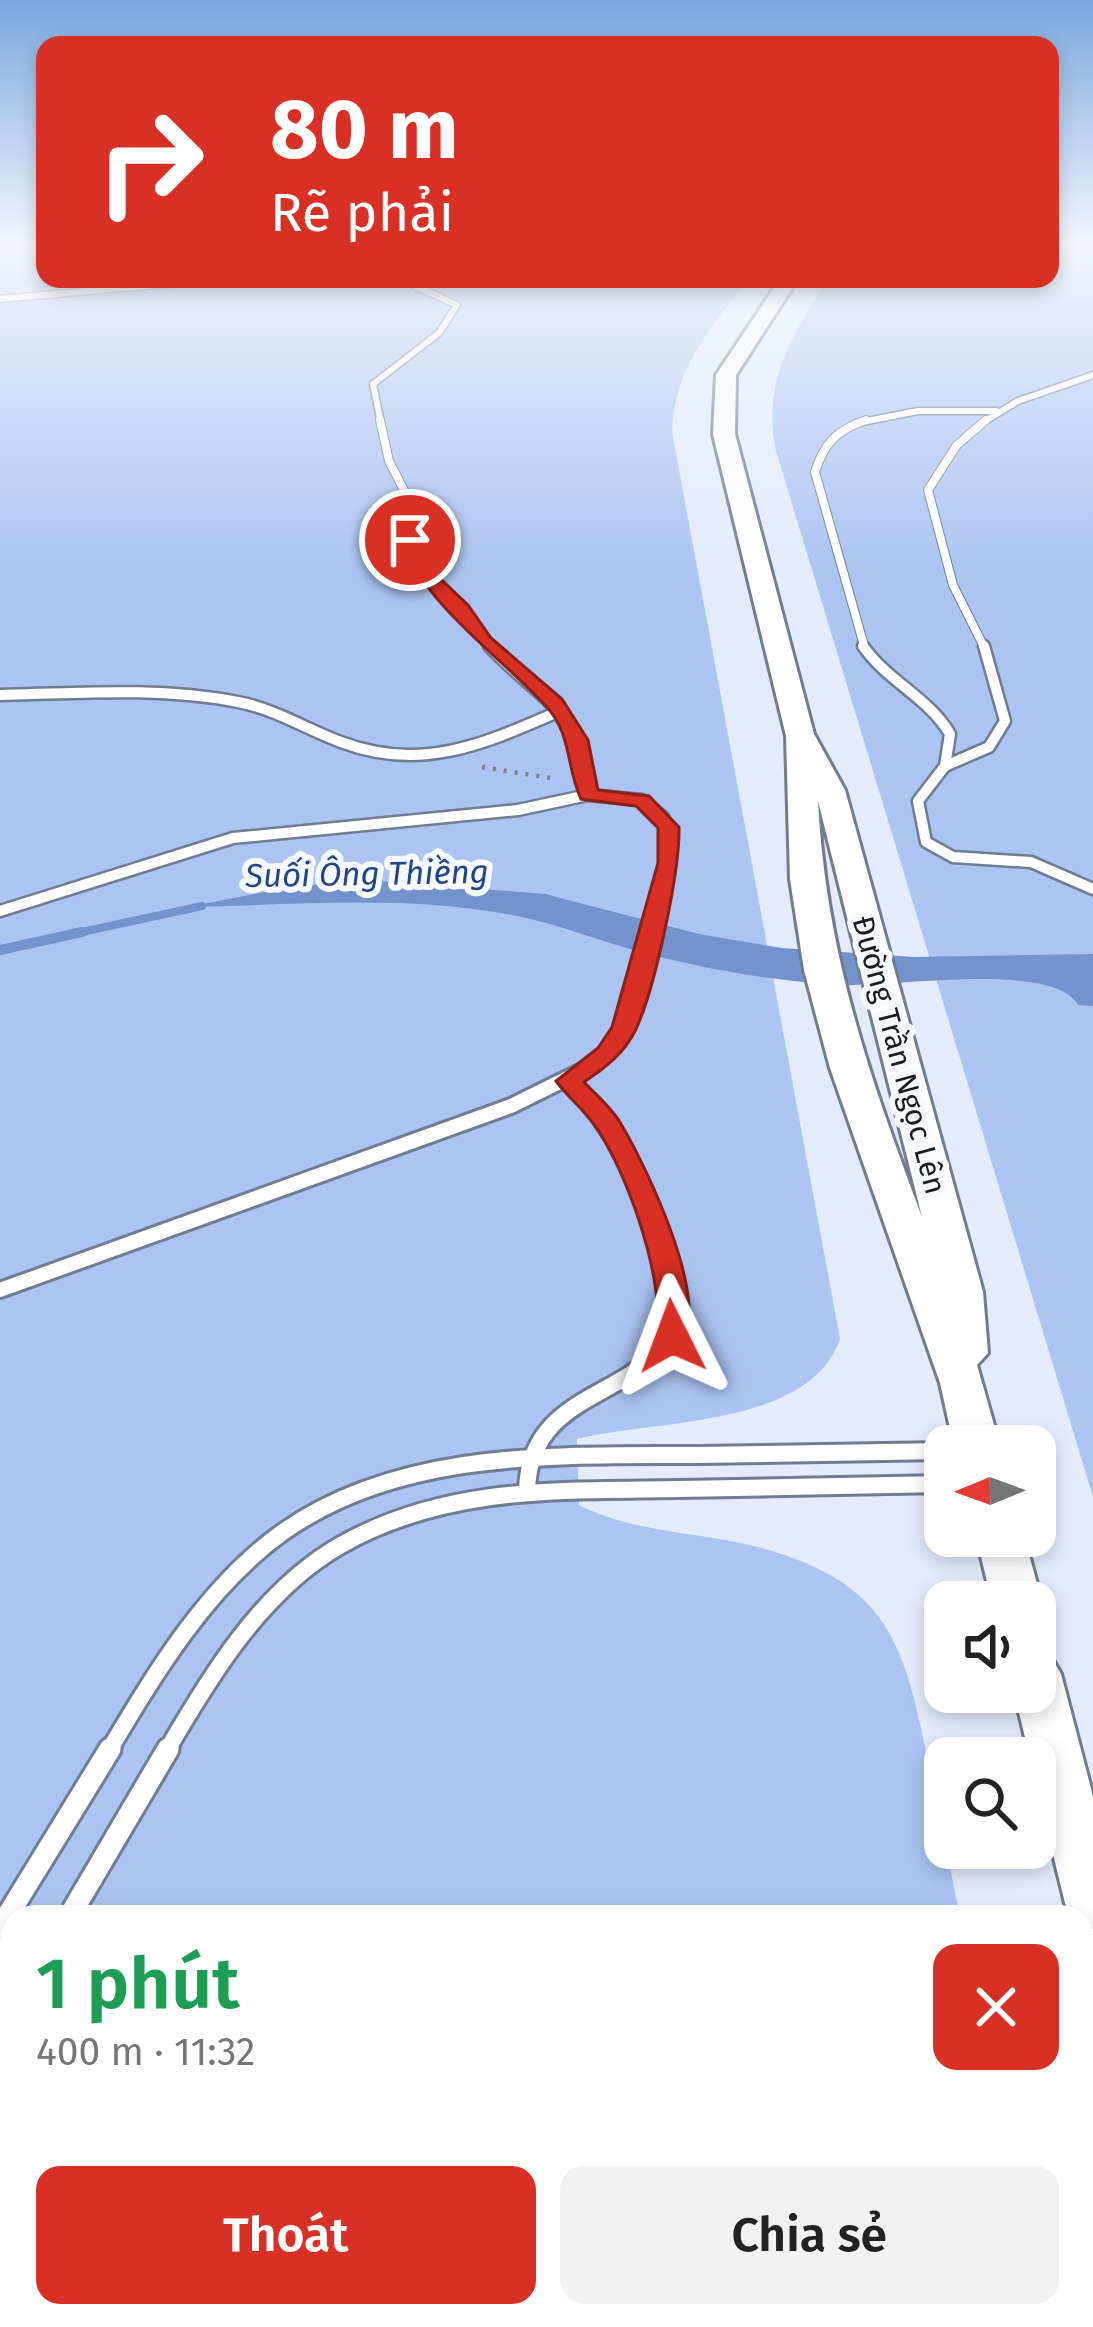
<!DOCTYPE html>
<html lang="vi">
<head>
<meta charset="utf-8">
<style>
  :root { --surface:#fff; --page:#f2f2f2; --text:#222; --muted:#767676; --accent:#d93025 }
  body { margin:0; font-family:"Fira Sans",sans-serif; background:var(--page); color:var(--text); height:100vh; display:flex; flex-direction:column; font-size:45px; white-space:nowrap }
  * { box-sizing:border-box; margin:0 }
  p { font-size:39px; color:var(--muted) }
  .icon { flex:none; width:66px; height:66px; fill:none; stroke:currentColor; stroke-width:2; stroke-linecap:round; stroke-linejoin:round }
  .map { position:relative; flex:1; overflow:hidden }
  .side { position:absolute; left:0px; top:1905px; width:1095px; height:423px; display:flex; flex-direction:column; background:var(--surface); border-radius:36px 36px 0 0; box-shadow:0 6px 18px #0003 }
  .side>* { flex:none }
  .banner { position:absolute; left:36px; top:36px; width:1023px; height:252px; border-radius:24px; box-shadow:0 6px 18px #0003; background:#d93025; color:#fff; overflow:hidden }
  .needle { width:78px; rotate:269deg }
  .tools { position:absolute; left:924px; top:1425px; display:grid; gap:24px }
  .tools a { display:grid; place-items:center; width:132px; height:132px; border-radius:24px; background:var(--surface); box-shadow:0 6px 18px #0003; font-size:60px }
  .pin { position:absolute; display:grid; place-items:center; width:102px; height:102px; color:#fff; margin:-51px; border:6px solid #fff; border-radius:50%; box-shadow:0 3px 12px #0007 }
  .me { position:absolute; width:132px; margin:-66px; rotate:357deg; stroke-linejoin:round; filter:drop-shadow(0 0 9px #0008) }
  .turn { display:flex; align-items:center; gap:42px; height:252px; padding:0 36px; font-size:54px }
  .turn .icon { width:156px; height:156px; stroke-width:2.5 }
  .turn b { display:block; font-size:84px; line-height:102px }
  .round { display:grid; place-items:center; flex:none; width:126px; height:126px; border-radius:24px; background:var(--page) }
  .summary { display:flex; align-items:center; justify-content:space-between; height:204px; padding:0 36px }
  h1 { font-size:72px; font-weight:600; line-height:90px; color:#1e9e55 }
  .action { display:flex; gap:24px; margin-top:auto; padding:24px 36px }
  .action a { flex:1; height:138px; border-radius:24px; background:var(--accent); color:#fff; font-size:48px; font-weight:600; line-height:138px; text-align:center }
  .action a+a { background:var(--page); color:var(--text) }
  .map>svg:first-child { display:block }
  .green { fill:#abc4f2 }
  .water { fill:#7493cd }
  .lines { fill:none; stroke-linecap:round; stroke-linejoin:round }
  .stream-far1 { stroke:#7493cd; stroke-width:8 }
  .stream { stroke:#7493cd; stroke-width:10 }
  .lane-far5-casing { stroke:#707c92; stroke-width:9 }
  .lane-far4-casing { stroke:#707c92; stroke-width:10 }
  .lane-far3-casing { stroke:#707c92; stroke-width:15 }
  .lane-far2-casing { stroke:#707c92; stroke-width:20 }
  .lane-far1-casing { stroke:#707c92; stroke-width:22 }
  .lane-casing { stroke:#707c92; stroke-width:27 }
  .secondary-casing { stroke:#707c92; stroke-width:6 }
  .path { stroke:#7c828e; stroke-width:4.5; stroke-dasharray:3 8; stroke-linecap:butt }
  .lane-far5 { stroke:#fff; stroke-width:6 }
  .lane-far4 { stroke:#fff; stroke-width:8 }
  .lane-far3 { stroke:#fff; stroke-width:10 }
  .lane-far2 { stroke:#fff; stroke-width:14 }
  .lane-far1 { stroke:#fff; stroke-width:16 }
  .lane { stroke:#fff; stroke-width:21 }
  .secondary { fill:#fff; fill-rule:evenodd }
  .route { fill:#d93025; stroke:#8d1f18; stroke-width:3 }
  .labels { text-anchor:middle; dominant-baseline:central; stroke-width:12; stroke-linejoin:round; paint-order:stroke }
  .street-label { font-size:30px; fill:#181c25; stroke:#f6f9fe }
  .water-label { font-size:33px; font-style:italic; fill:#22448a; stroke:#f6f9fe }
</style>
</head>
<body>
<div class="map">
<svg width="1093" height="2327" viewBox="0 0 1093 2327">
  <rect width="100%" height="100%" fill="#e4ecfb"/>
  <g class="green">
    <path d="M0,242h45v37h703c-37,48 -74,89 -76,153l168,907c-31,89 -184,80 -263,100l2,66c60,30 123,26 186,44 123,35 139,95 162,207 12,55 22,107 33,161h-948v399h1024l2,11h-1038z"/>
    <path d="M1050,242h43v1255l-317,-1046c-15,-68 17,-117 52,-172h222z"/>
  </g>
  <path class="water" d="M381,881l164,13 154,40 83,14 132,9 179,-3v52l-15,-1c-24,-45 -189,-17 -239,-20 -67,-4 -134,-16 -199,-33 -41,-11 -81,-28 -123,-36 -108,-22 -221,-11 -330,-9l109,-21z"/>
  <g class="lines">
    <polyline class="stream-far1" points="68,935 202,906"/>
    <polyline class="stream" points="0,950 82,932"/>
    <g class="lane-far5-casing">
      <g id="lane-far5">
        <polyline points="0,299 222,279"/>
        <polyline points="381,423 373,384 439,333 457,305 400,279"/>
        <polyline points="857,423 918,411 996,411"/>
        <polyline points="982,423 1018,401 1093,375"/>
      </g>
    </g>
    <g class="lane-far4-casing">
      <g id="lane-far4">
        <polyline points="380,420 389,461 412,506 415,559 491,649"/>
        <path d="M865,649l-50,-177c9,-29 22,-42 51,-52"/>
        <polyline points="985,649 953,585 928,490 957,445 986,420"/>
      </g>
    </g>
    <g class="lane-far3-casing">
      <g id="lane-far3">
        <path d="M489,646c61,64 81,52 99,149"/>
        <path d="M863,646c24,35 65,51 87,88l-5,32 -27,35 8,41 27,15 78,5 62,27"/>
        <path d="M0,695c79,-2 160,-8 238,7 37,7 68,27 103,40 81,31 145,1 219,-31"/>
        <polyline points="945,766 989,747 1005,721 984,646"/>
        <polyline points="0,911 233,838 518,810 588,795 642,800 663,817 670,833 669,863 650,935"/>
      </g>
    </g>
    <g class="lane-far2-casing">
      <g id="lane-far2">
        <path d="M569,1081c54,59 94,136 105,215"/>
        <polyline points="0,1290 511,1106 594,1065 618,1041 651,932"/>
      </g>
    </g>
    <g class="lane-far1-casing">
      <g id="lane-far1">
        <path d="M527,1491c2,-119 155,-86 147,-198"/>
        <path d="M108,1752c47,-79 99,-166 175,-220 119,-84 277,-76 415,-77 83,-1 165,-3 247,-4"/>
        <path d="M166,1752c44,-76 96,-162 175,-207 106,-60 221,-54 338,-56 89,-2 177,-3 266,-5"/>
      </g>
    </g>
    <g class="lane-casing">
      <g id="lane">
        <polyline points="69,1917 168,1749"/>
        <polyline points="0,1928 110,1749"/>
        <polyline points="0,2011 12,1996"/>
      </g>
    </g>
    <g class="secondary-casing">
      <g id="secondary">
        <path d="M780,279h18l-62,96 -1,59 79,300 31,56 138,502 5,61 -11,12 23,81h-46l-14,-63 -110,-315 -26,-98 -14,-91 -4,-143 -73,-302 3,-59zM818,801l104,416c-53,-141 -96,-264 -104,-416z"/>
        <polygon points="976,1536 1024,1536 1042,1602 1035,1615 1035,1602 992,1602"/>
        <polygon points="1035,1654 1053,1660 1061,1674 1093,1796 1093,1928 1083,1924 1083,1917 1071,1917 1065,1903 1035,1781 1035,1758 1030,1758 1014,1692 1035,1692"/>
      </g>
    </g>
    <polyline class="path" points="482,767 551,778"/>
    <use href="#lane-far5" class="lane-far5"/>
    <use href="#lane-far4" class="lane-far4"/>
    <use href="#lane-far3" class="lane-far3"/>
    <use href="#lane-far2" class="lane-far2"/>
    <use href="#lane-far1" class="lane-far1"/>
    <use href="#lane" class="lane"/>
    <use href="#secondary" class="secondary"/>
  </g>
  <linearGradient id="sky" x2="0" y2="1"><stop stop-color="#79a7dd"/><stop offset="0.43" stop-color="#f3f6fd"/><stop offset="1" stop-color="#f3f6fd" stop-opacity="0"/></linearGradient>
  <rect width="1093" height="568" fill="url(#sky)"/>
  <path class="route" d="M410,535l9,5 9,27 40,38 23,33 71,61 26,41 10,50 51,6 30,31c1,44 -24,161 -43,202 -12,25 -30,38 -52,53 12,13 28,26 37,42 26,44 88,173 62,219l-11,3 -15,-10c8,-56 -30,-167 -64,-213 -11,-15 -26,-27 -37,-42l42,-33 14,-21 46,-164v-35l-22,-22 -55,-7c-15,-32 -9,-65 -35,-93 -46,-50 -122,-101 -144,-166z"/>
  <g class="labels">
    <g class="street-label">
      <text transform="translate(899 1055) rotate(75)">Đường Trần Ngọc Lên</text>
    </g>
    <g class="water-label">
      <text transform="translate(367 874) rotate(-1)">Suối Ông Thiềng</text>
    </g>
  </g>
</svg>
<div class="tools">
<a><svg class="needle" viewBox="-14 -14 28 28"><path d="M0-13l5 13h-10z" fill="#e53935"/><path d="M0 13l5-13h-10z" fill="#767676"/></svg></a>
<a><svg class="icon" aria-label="sound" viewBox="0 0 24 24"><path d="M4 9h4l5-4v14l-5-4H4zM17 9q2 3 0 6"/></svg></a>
<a><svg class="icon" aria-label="search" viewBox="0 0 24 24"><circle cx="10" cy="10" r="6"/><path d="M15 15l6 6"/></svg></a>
</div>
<div class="pin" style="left:410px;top:540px;background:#d93025"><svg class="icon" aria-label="arrive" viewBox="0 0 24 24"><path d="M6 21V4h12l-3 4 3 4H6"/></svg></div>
<svg class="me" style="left:672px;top:1336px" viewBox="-20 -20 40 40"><path d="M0-17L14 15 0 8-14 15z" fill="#d93025" stroke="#fff" stroke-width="4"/></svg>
<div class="banner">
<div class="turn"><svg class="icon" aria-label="right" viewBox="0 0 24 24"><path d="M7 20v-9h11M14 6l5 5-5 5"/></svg><div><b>80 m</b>Rẽ phải</div></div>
</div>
<section class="side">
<div class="summary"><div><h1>1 phút</h1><p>400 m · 11:32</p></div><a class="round" style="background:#d93025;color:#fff"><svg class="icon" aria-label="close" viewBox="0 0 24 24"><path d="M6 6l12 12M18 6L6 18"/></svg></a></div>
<div class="action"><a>Thoát</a><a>Chia sẻ</a></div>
</section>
</div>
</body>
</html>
